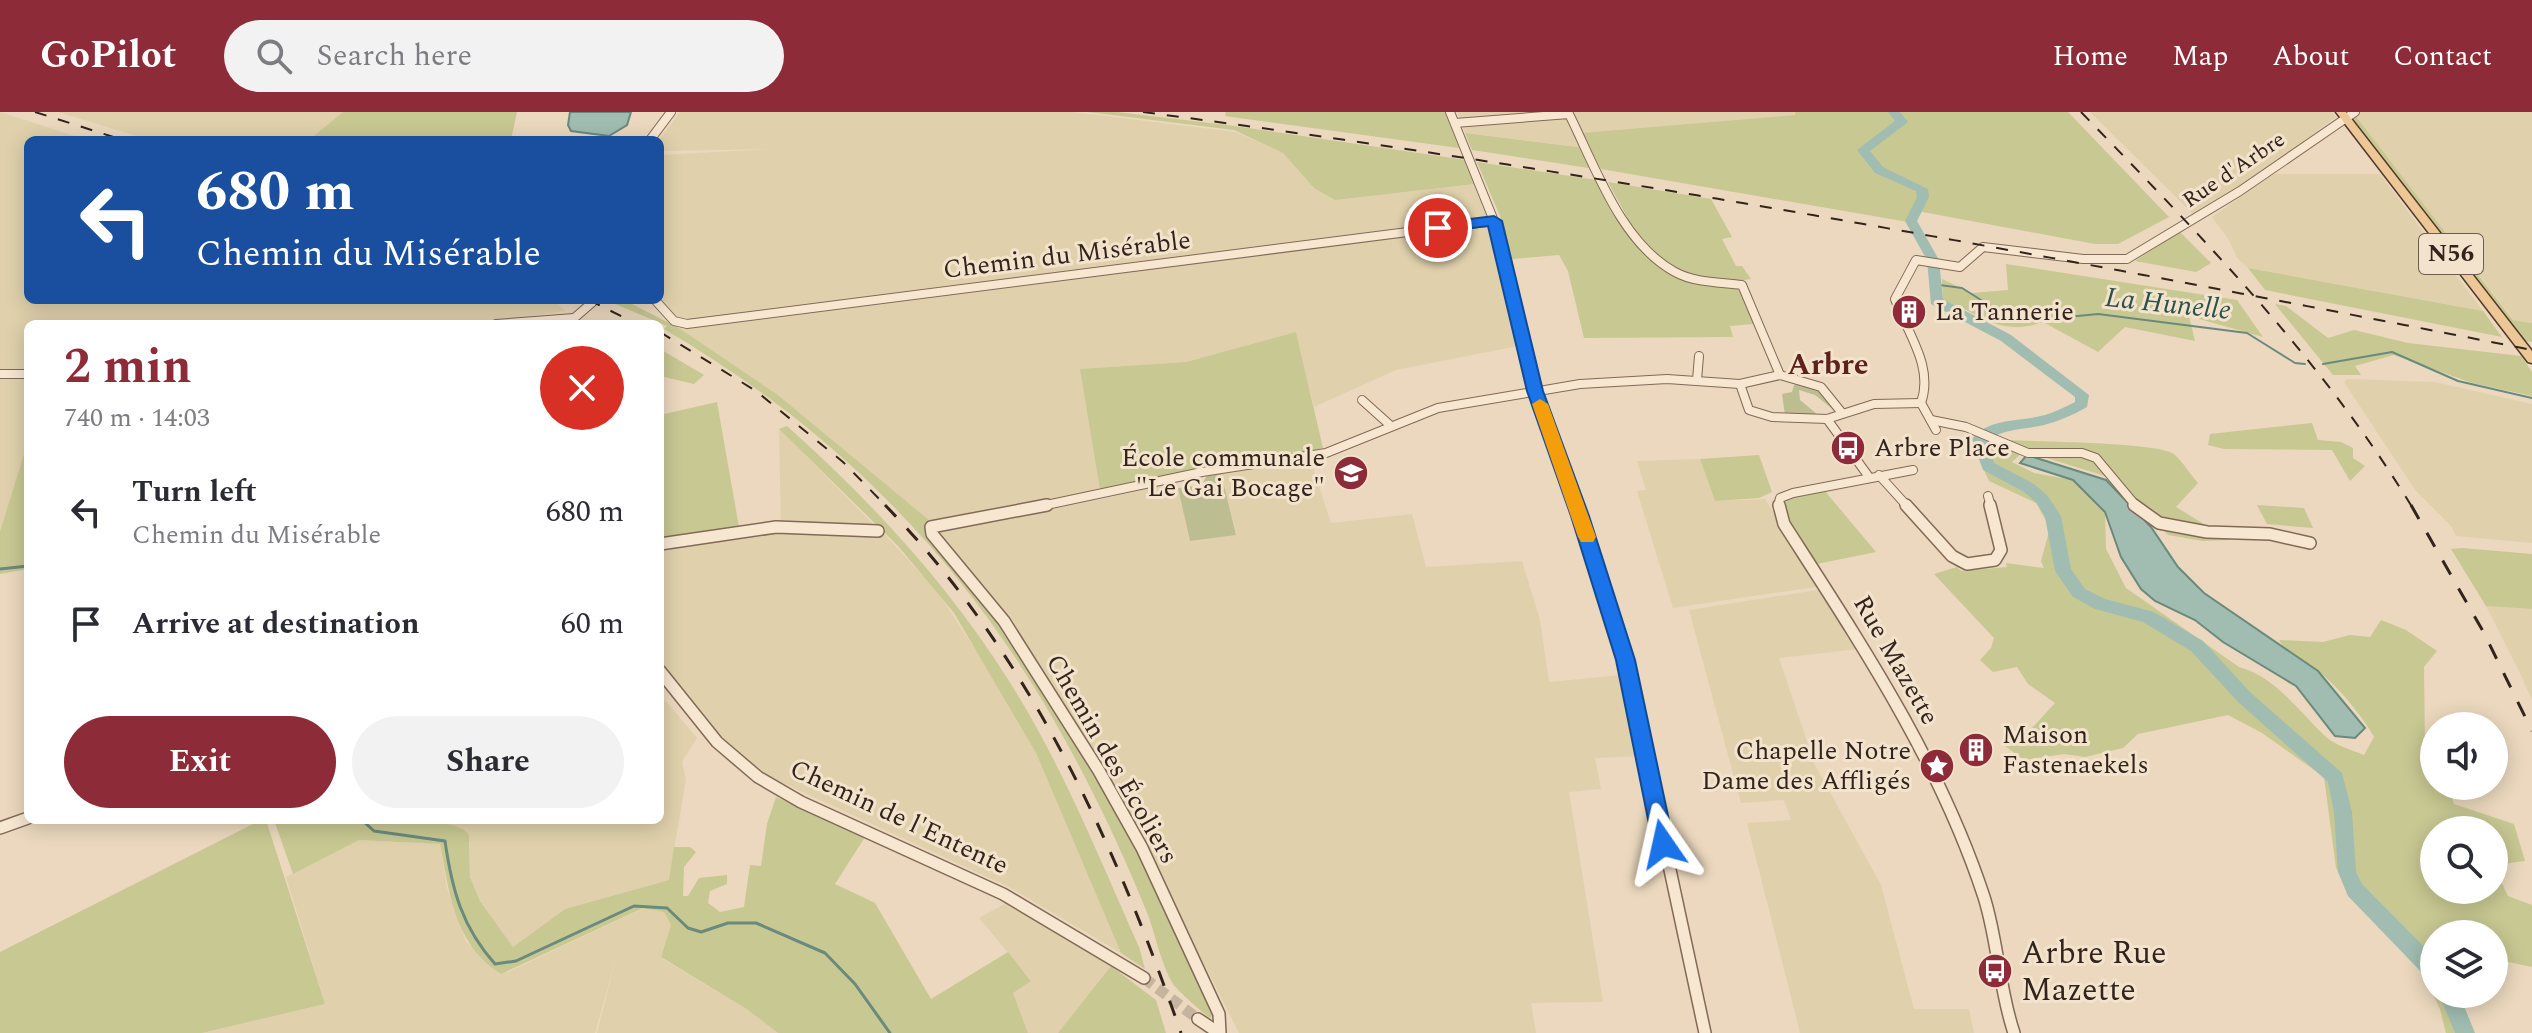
<!DOCTYPE html>
<html lang="en">
<head>
<meta charset="utf-8">
<style>
  :root { --surface:#fff; --page:#f2f2f3; --text:#2b2b33; --muted:#7c7c81; --accent:#8e2b38 }
  body { margin:0; font-family:Spectral,serif; background:var(--page); color:var(--text); height:100vh; display:flex; flex-direction:column; font-size:30px; white-space:nowrap }
  * { box-sizing:border-box; margin:0 }
  p { font-size:26px; color:var(--muted) }
  .icon { flex:none; width:44px; height:44px; fill:none; stroke:currentColor; stroke-width:2; stroke-linecap:round; stroke-linejoin:round }
  .map { position:relative; flex:1; overflow:hidden }
  .sheet { position:absolute; left:24px; top:208px; width:640px; height:504px; display:flex; flex-direction:column; background:var(--surface); border-radius:12px; box-shadow:0 4px 20px #0003 }
  .sheet>* { flex:none }
  .hud { position:absolute; left:24px; top:24px; width:640px; height:168px; border-radius:12px; box-shadow:0 4px 20px #0003; background:#1a4fa0; color:#fff; overflow:hidden }
  .buttons { position:absolute; left:2420px; top:600px; display:grid; gap:16px }
  .buttons a { display:grid; place-items:center; width:88px; height:88px; border-radius:50%; background:var(--surface); box-shadow:0 4px 20px #0003; font-size:40px }
  .pin { position:absolute; display:grid; place-items:center; width:68px; height:68px; color:#fff; margin:-34px; border:4px solid #fff; border-radius:50%; box-shadow:0 2px 8px #0007 }
  .me { position:absolute; width:88px; margin:-44px; rotate:349deg; stroke-linejoin:round; filter:drop-shadow(0 0 6px #0008) }
  .turn { display:flex; align-items:center; gap:28px; height:168px; padding:0 40px; font-size:36px }
  .turn .icon { width:104px; height:104px; stroke-width:2.5 }
  .turn b { display:block; font-size:56px; line-height:68px }
  .round { display:grid; place-items:center; flex:none; width:84px; height:84px; border-radius:42px; background:var(--page) }
  .summary { display:flex; align-items:center; justify-content:space-between; height:136px; padding:0 40px }
  h1 { font-size:48px; font-weight:700; line-height:60px; color:var(--accent) }
  .action { display:flex; gap:16px; margin-top:auto; padding:16px 40px }
  .action a { flex:1; height:92px; border-radius:48px; background:var(--accent); color:#fff; font-size:32px; font-weight:700; line-height:92px; text-align:center }
  .action a+a { background:var(--page); color:var(--text) }
  ul { padding:0; list-style:none }
  li { display:flex; align-items:center; gap:24px; height:112px; padding:0 40px }
  li div { flex:1 }
  li b { display:block; font-size:30px }
  li em { font-style:normal }
  header { display:flex; align-items:center; gap:48px; box-sizing:border-box; height:112px; padding:0 40px; background:var(--accent); color:#fff }
  header strong { font-size:38px }
  nav { display:flex; gap:44px; margin-inline-start:auto; font-size:28px }
  .search { width:560px; height:72px; background:var(--page); display:flex; align-items:center; gap:20px; box-sizing:border-box; padding:0 28px; border-radius:44px; color:var(--muted); font-size:30px }
  .map>svg:first-child { display:block }
  .farmland { fill:#e0d1ac }
  .green { fill:#c8c893 }
  .cemetery { fill:#bdbd92 }
  .water { fill:#a1bdb1; stroke:#698a7d; stroke-width:2 }
  .lines { fill:none; stroke-linecap:round; stroke-linejoin:round }
  .stream-far1 { stroke:#698a7d; stroke-width:2 }
  .stream { stroke:#698a7d; stroke-width:3 }
  .river { fill:#a1bdb1; fill-rule:evenodd }
  .minor-tunnel { stroke:#c6b49e; stroke-width:11; stroke-dasharray:11 6; stroke-linecap:butt }
  .minor-far1-casing { stroke:#826958; stroke-width:10 }
  .minor-casing { stroke:#826958; stroke-width:14 }
  .major-casing { stroke:#50382c; stroke-width:3 }
  .minor-far1 { stroke:#f7e6d0; stroke-width:8 }
  .minor { stroke:#f7e6d0; stroke-width:11 }
  .major { fill:#eec796; fill-rule:evenodd }
  .rail-far1 { stroke:#32241c; stroke-width:2; stroke-dasharray:12 12; stroke-linecap:butt }
  .rail { stroke:#32241c; stroke-width:3; stroke-dasharray:16 16; stroke-linecap:butt }
  .route { fill:#1a73e8; stroke:#114b97; stroke-width:2 }
  .slow { fill:#f59e0b }
  .labels { text-anchor:middle; dominant-baseline:central; stroke-width:6; stroke-linejoin:round; paint-order:stroke }
  .far-street-label { font-size:22px; fill:#32241c; stroke:#f3e3cd }
  .shield { fill:#f3e3cd; stroke:#6c5d51; stroke-width:2 }
  .shield-label { font-size:24px; font-weight:bold; fill:#32241c }
  .street-label { font-size:26px; fill:#32241c; stroke:#f3e3cd }
  .poi-label { font-size:26px; fill:#32241c; stroke:#f3e3cd; text-anchor:start }
  .water-label { font-size:28px; font-style:italic; fill:#2b524a; stroke:#f3e3cd }
  .quarter-label { font-size:30px; font-weight:bold; fill:#5d221d; stroke:#f3e3cd }
  .near-poi-label { font-size:32px; fill:#32241c; stroke:#f3e3cd; text-anchor:start }
</style>
</head>
<body>
<header>
<strong>GoPilot</strong>
<div class="search"><svg class="icon" aria-label="search" viewBox="0 0 24 24"><circle cx="10" cy="10" r="6"/><path d="M15 15l6 6"/></svg>Search here</div>
<nav><a>Home</a><a>Map</a><a>About</a><a>Contact</a></nav>
</header>
<div class="map">
<svg width="2532" height="921" viewBox="0 0 2532 921">
  <rect width="100%" height="100%" fill="#ebd8be"/>
  <g class="farmland">
    <polygon points="0,0 87,28 28,28 28,188 553,188 566,199 472,212 28,212 28,260 0,260"/>
    <polygon points="58,0 343,0 309,28 150,28"/>
    <polygon points="680,0 1072,0 1236,20 1283,41 1314,76 1335,88 1475,72 1490,110 1518,234 1396,258 1314,295 1296,220 1186,250 1081,257 1101,384 929,408 778,283 679,216 699,208 678,205 660,188 660,43 772,37 660,39 659,28"/>
    <polygon points="1457,0 1794,0 1796,3 1581,21 1570,0 1461,9"/>
    <polygon points="2090,0 2332,0 2336,5 2237,78 2193,102"/>
    <polygon points="2358,0 2532,0 2532,211 2514,208 2365,17 2354,2"/>
    <polygon points="1566,4 1585,36 1465,21 1462,12"/>
    <polygon points="2274,62 2380,62 2483,199 2248,156 2237,146 2229,128 2212,105"/>
    <polygon points="0,262 28,262 28,329 0,418"/>
    <polygon points="2347,267 2435,270 2532,292 2532,431 2456,424 2451,414 2416,379 2344,270"/>
    <polygon points="779,317 878,417 781,412"/>
    <polygon points="1700,347 1715,389 1765,387 1821,474 1673,496 1637,379 1646,378 1637,349"/>
    <polygon points="1311,349 1331,411 1412,402 1426,455 1522,449 1540,508 1549,570 1621,563 1637,644 1595,646 1601,677 1569,680 1603,890 1531,891 1536,921 1239,921 1143,731 1078,616 1044,560 937,421 937,418 954,411 1102,387 1177,370 1190,429 1236,422 1221,361"/>
    <polygon points="771,418 885,423 936,478 998,572 1036,641 1121,841 1009,775 772,666 740,644 713,617 660,548 660,435"/>
    <polygon points="1824,477 1859,537 1779,546 1815,653 1881,773 1914,897 1969,897 1974,921 1800,921 1747,711 1791,708 1784,688 1741,691 1689,498"/>
    <polygon points="2486,494 2532,497 2532,588 2518,557"/>
    <polygon points="660,582 697,626 682,650 686,667 669,768 565,797 513,835 480,789 470,765 470,730 431,708 660,708"/>
    <polygon points="359,728 440,732 447,776 466,830 508,860 644,796 664,800 671,813 661,846 748,898 778,921 597,921 617,843 595,921 202,921 325,892 286,765"/>
    <polygon points="1008,790 1111,854 1058,921 1028,921 1013,881 1031,868 979,806"/>
  </g>
  <g class="green">
    <polygon points="343,0 517,0 511,28 309,28"/>
    <polygon points="1088,0 1117,0 1235,14 1466,48 1475,72 1335,88 1314,76 1283,41 1234,18"/>
    <polygon points="1226,0 1447,0 1459,36 1225,4"/>
    <polygon points="1795,0 2068,0 2169,105 2118,132 2095,132 1912,98 1908,110 1601,57 1581,21 1795,3"/>
    <polygon points="2354,2 2513,208 2532,211 2532,230 2523,229 2354,9"/>
    <polygon points="1465,21 1585,36 1595,57 1472,38"/>
    <polygon points="1477,50 1603,69 1624,111 1664,156 1738,176 1754,212 1730,214 1733,225 1584,226 1568,159 1559,143 1512,147 1500,104"/>
    <polygon points="1608,70 1711,87 1732,125 1722,127 1736,154 1742,154 1751,167 1731,170 1683,162 1664,150 1633,116"/>
    <polygon points="2180,120 2211,151 2196,160 2135,149"/>
    <path d="M2006,152l231,36 26,37 -74,-21 6,25 -70,-14 -27,25 -55,-30c-44,15 -59,-7 -100,-22l-1,-21 30,14 36,-3z"/>
    <polygon points="2248,156 2483,199 2502,225 2265,178"/>
    <path d="M606,188h18l55,28 99,67 151,125 -5,7 50,59 79,114 84,147 77,168 -4,3c-4,-2 -34,-29 -37,-34 -12,-20 -17,-47 -25,-69 -24,-60 -52,-119 -83,-175 -98,-178 -226,-308 -401,-411l3,-3z"/>
    <polygon points="2275,192 2286,194 2328,226 2354,218 2408,231 2521,244 2532,260 2532,284 2472,271 2394,243 2355,254 2361,263 2333,263"/>
    <polygon points="1296,220 1323,336 1101,384 1080,257 1186,250"/>
    <polygon points="660,237 704,263 694,272 660,264"/>
    <polygon points="717,290 739,415 660,428 660,303"/>
    <polygon points="2312,311 2318,328 2341,330 2353,336 2353,346 2365,354 2350,369 2332,338 2224,337 2208,333 2210,322"/>
    <path d="M787,314c85,76 161,158 222,255 53,83 90,177 130,266l6,22 -24,-16 -85,-200 -82,-140 -56,-67 -119,-117z"/>
    <path d="M1988,327c33,3 168,2 186,15 9,8 16,20 24,29l-22,24 54,33 -27,1 -35,-6 -47,-48 -16,-11 -81,-25 -12,11 22,11 39,7 32,32 1,37 20,39 113,79c37,10 59,44 86,69 9,9 27,14 39,19l10,-18c-10,-19 -38,-53 -56,-66 -13,-11 -30,-16 -39,-31l44,2 27,-7 20,2 11,-17 25,10 31,21 -13,16 1,80 9,9v30h15l5,18 60,20 11,37 -31,4v-35h-60v60h60v-22l14,28 24,9v62l-38,-8v-25h-60v60h22l17,39h-27l-6,-24 -23,-48 -60,-57 -21,-36 -12,-91 -62,-44 -34,-18 -90,19 -15,14 -38,9 -21,-3 -40,6 -19,-14 28,-19 22,-24 -27,-19 -11,-17 -24,5 -13,-12 11,-12 3,-10 -60,-64 23,-7 4,4 46,-4 -1,-4 38,5 -3,-7 9,-33 -14,-25 -47,-22 -13,-29z"/>
    <polygon points="28,329 28,457 0,462 0,419"/>
    <polygon points="1759,343 1772,380 1759,386 1715,389 1700,347"/>
    <polygon points="1824,378 1876,440 1817,452 1792,416 1782,391 1786,386"/>
    <polygon points="2257,393 2304,396 2313,416 2267,412"/>
    <polygon points="2462,436 2532,442 2532,497 2486,494 2451,437"/>
    <path d="M776,685l89,40 -30,47 40,19 56,96 77,-47 23,29 -18,12 15,40h-250l-30,-23 -87,-53 10,-32 -7,-13 -21,-4 -142,66c-47,-30 -51,-79 -61,-130l-81,-4 -66,34 -19,-54c32,0 182,-10 195,15l1,42 10,24 33,46 52,-38 104,-29 5,-33h16l6,5 -12,15 -1,29h5l11,-18 28,-3v9l-17,7 -2,12 12,9 24,-5 6,-42 11,1 6,-42z"/>
    <polygon points="261,708 266,708 325,892 202,921 0,921 0,840"/>
    <polygon points="1111,854 1156,888 1166,921 1058,921"/>
  </g>
  <g class="cemetery">
    <polygon points="1801,272 1822,280 1835,299 1815,283 1799,278 1800,288 1818,303 1785,303 1782,282 1792,280 1794,273"/>
    <polygon points="1221,361 1236,423 1190,429 1178,376 1202,373 1207,363"/>
  </g>
  <g class="water">
    <polygon points="570,0 631,0 627,13 609,24 571,19 568,13"/>
    <polygon points="2027,343 2106,368 2151,415 2178,455 2204,481 2318,559 2365,616 2355,626 2335,624 2296,574 2223,530 2195,508 2155,489 2141,477 2121,445 2105,400 2073,368 2020,351"/>
  </g>
  <g class="lines">
    <g class="stream-far1">
      <polyline points="1932,172 1962,176 2016,210 2098,202 2247,221 2295,251 2305,252"/>
      <polyline points="2323,252 2392,240 2458,269 2532,286"/>
    </g>
    <g class="stream">
      <polyline points="0,457 28,454"/>
      <path d="M362,708l12,11 71,10c7,49 17,86 50,123l21,-3 118,-55 33,2 21,20 13,4 27,-9h28l69,30 30,31 35,49"/>
    </g>
    <g class="river">
      <path d="M1888,0h12l8,10 -38,29 13,16 45,22 1,8 -12,24 22,39 4,39 68,36 78,60 -2,12c-14,8 -28,14 -43,18 -20,5 -40,3 -57,16l7,22 40,21 13,11 14,21 10,53 14,20 20,10 49,13 49,29 47,51 92,81 10,39 4,60 6,12 72,73v23l-7,-2 -79,-82 -10,-24 -4,-60 -6,-30 -90,-80 -47,-51 -48,-29 -48,-13 -22,-12 -18,-26 -10,-54 -8,-14 -13,-11 -41,-22 -11,-31c17,-22 48,-17 73,-24 10,-3 20,-8 30,-13v-5l-74,-56 -70,-37 -4,-44 -22,-39 12,-24 -1,-6 -41,-18 -18,-23 38,-29z"/>
      <polygon points="2439,882 2459,882 2475,921 2455,921"/>
    </g>
    <polyline class="minor-tunnel" points="1144,866 1198,907"/>
    <g class="minor-far1-casing">
      <g id="minor-far1">
        <polyline points="1450,0 1494,109 1535,279 1577,395"/>
        <path d="M1455,11l114,-9c26,52 52,129 106,158 20,11 45,10 67,13l38,90"/>
        <polyline points="650,28 671,0"/>
        <polyline points="655,188 674,209 687,212 1494,109"/>
        <polyline points="572,208 595,188"/>
        <polyline points="496,212 574,206"/>
        <polyline points="0,262 28,262"/>
        <polyline points="1697,268 1699,244"/>
        <polyline points="1740,272 1749,298 1772,305 1827,307 1874,292 1921,291"/>
        <polyline points="1362,288 1391,314"/>
        <path d="M1921,291c13,-37 -14,-70 -26,-104l21,-39 44,7 23,-20 100,12h44l113,-68 115,-79"/>
        <polyline points="1921,291 1936,318"/>
        <polyline points="1827,307 1869,365"/>
        <polyline points="1931,308 1966,315 2028,341 2082,341 2096,346 2137,395"/>
        <polyline points="1879,363 1908,395"/>
        <polyline points="1988,384 1991,395"/>
        <polyline points="1037,395 1202,360 1326,341 1438,296 1580,272 1667,267 1740,272 1780,263 1821,275 1842,301"/>
        <polyline points="1778,395 1780,386 1793,381 1913,358"/>
      </g>
    </g>
    <g class="minor-casing">
      <g id="minor">
        <polyline points="1047,393 931,415 932,422 1004,509 1099,659 1142,736 1219,902 1220,921"/>
        <polyline points="1576,393 1625,548 1705,921"/>
        <path d="M1779,393l5,19c77,120 155,236 200,373 14,44 15,92 30,136"/>
        <polyline points="1906,393 1952,444 1967,452 1995,448 2001,438 1990,393"/>
        <polyline points="2134,393 2159,411 2207,420 2270,422 2310,431"/>
        <polyline points="660,432 776,415 878,419"/>
        <polyline points="660,559 717,630 758,665 801,690 1003,782 1144,866"/>
        <polyline points="0,716 28,706"/>
        <polyline points="1198,907 1219,921"/>
      </g>
    </g>
    <g class="major-casing">
      <polygon id="major" points="2336,0 2346,0 2532,239 2532,251 2528,250"/>
    </g>
    <use href="#minor-far1" class="minor-far1"/>
    <use href="#minor" class="minor"/>
    <use href="#major" class="major"/>
    <g class="rail-far1">
      <polyline points="35,0 123,28"/>
      <path d="M1143,0c466,61 928,147 1389,238"/>
      <path d="M2081,0c120,124 241,247 331,395"/>
      <polyline points="589,188 637,212"/>
      <polyline points="660,220 756,279 843,350 887,395"/>
    </g>
    <g class="rail">
      <path d="M885,393c144,149 229,335 296,528"/>
      <polyline points="2411,393 2484,521 2532,619"/>
    </g>
  </g>
  <polygon class="route" points="1494,104 1502,109 1543,279 1589,404 1635,548 1674,732 1671,738 1663,741 1656,738 1653,732 1616,548 1571,404 1527,279 1488,114 1438,120 1431,116 1438,111"/>
  <polygon class="slow" points="1540,287 1548,292 1596,425 1593,430 1581,430 1578,425 1532,292"/>
  <defs>
    <g id="building-disc" transform="scale(1.8)"><circle r="9.5" fill="#8e2b38" stroke="#f3e3cd"/><path d="M-4-6H4V6H1V3H-1V6H-4ZM-2.5-4.3h1.7v1.8h-1.7ZM.8-4.3h1.7v1.8H.8ZM-2.5-1h1.7V.8h-1.7ZM.8-1h1.7V.8H.8Z" fill="#fff"/></g>
    <g id="bus-disc" transform="scale(1.8)"><circle r="9.5" fill="#8e2b38" stroke="#f3e3cd"/><path d="M-5-6H5V4H4V6H2V4H-2V6H-4V4H-5ZM-3.5-4V0h7V-4ZM-3.5 1.2v1.5H-2V1.2ZM2 1.2v1.5H3.5V1.2Z" fill="#fff"/></g>
    <g id="school-disc" transform="scale(1.8)"><circle r="9.5" fill="#8e2b38" stroke="#f3e3cd"/><path d="M0-5L7-2L0 1L-7-2ZM-4 1L0 2.5L4 1V4Q0 6-4 4Z" fill="#fff"/></g>
    <g id="sight-disc" transform="scale(1.8)"><circle r="9.5" fill="#8e2b38" stroke="#f3e3cd"/><path d="M0-6L1.8-2.2L6-1.7L2.9 1.2L3.7 5.4L0 3.3L-3.7 5.4L-2.9 1.2L-6-1.7L-1.8-2.2Z" fill="#fff"/></g>
  </defs>
  <g fill-rule="evenodd">
    <use href="#building-disc" x="1909" y="200"/>
    <use href="#bus-disc" x="1848" y="336"/>
    <use href="#school-disc" x="1351" y="361"/>
    <use href="#building-disc" x="1976" y="638"/>
    <use href="#sight-disc" x="1937" y="654"/>
    <use href="#bus-disc" x="1995" y="859"/>
  </g>
  <g class="labels">
    <g class="far-street-label">
      <text transform="translate(2234 58) rotate(-34)">Rue d'Arbre</text>
    </g>
    <rect class="shield" x="2419" y="122" width="64" height="40" rx="6"/>
    <g class="shield-label">
      <text x="2451" y="142">N56</text>
    </g>
    <g class="street-label">
      <text transform="translate(1067 143) rotate(-7)">Chemin du Misérable</text>
      <text transform="translate(1896 548) rotate(60)">Rue Mazette</text>
      <text transform="translate(1112 647) rotate(60)">Chemin des Écoliers</text>
      <text transform="translate(899 705) rotate(25)">Chemin de l'Entente</text>
    </g>
    <g class="poi-label">
      <text x="1935" y="200">La Tannerie</text>
      <text x="1874" y="336">Arbre Place</text>
      <text x="1325" y="346" text-anchor="end">École communale<tspan x="1325" dy="30">"Le Gai Bocage"</tspan></text>
      <text x="2002" y="623">Maison<tspan x="2002" dy="30">Fastenaekels</tspan></text>
      <text x="1911" y="639" text-anchor="end">Chapelle Notre<tspan x="1911" dy="30">Dame des Affligés</tspan></text>
    </g>
    <g class="water-label">
      <text transform="translate(2168 192) rotate(6)">La Hunelle</text>
    </g>
    <g class="quarter-label">
      <text x="1828" y="253">Arbre</text>
    </g>
    <g class="near-poi-label">
      <text x="2021" y="841">Arbre Rue<tspan x="2021" dy="37">Mazette</tspan></text>
    </g>
  </g>
</svg>
<div class="buttons">
<a><svg class="icon" aria-label="sound" viewBox="0 0 24 24"><path d="M4 9h4l5-4v14l-5-4H4zM17 9q2 3 0 6"/></svg></a>
<a><svg class="icon" aria-label="search" viewBox="0 0 24 24"><circle cx="10" cy="10" r="6"/><path d="M15 15l6 6"/></svg></a>
<a><svg class="icon" aria-label="layers" viewBox="0 0 24 24"><path d="M12 4l9 5-9 5-9-5zM3 14l9 5 9-5"/></svg></a>
</div>
<div class="pin" style="left:1438px;top:116px;background:#d93025"><svg class="icon" aria-label="arrive" viewBox="0 0 24 24"><path d="M6 21V4h12l-3 4 3 4H6"/></svg></div>
<svg class="me" style="left:1663px;top:732px" viewBox="-20 -20 40 40"><path d="M0-17L14 15 0 8-14 15z" fill="#1a73e8" stroke="#fff" stroke-width="4"/></svg>
<div class="hud">
<div class="turn"><svg class="icon" aria-label="left" viewBox="0 0 24 24"><path d="M17 20v-9H6M10 6l-5 5 5 5"/></svg><div><b>680 m</b>Chemin du Misérable</div></div>
</div>
<section class="sheet">
<div class="summary"><div><h1>2 min</h1><p>740 m · 14:03</p></div><a class="round" style="background:#d93025;color:#fff"><svg class="icon" aria-label="close" viewBox="0 0 24 24"><path d="M6 6l12 12M18 6L6 18"/></svg></a></div>
<ul>
<li><svg class="icon" aria-label="left" viewBox="0 0 24 24"><path d="M17 20v-9H6M10 6l-5 5 5 5"/></svg><div><b>Turn left</b><p>Chemin du Misérable</p></div><em>680 m</em></li>
<li><svg class="icon" aria-label="arrive" viewBox="0 0 24 24"><path d="M6 21V4h12l-3 4 3 4H6"/></svg><div><b>Arrive at destination</b></div><em>60 m</em></li>
</ul>
<div class="action"><a>Exit</a><a>Share</a></div>
</section>
</div>
</body>
</html>
